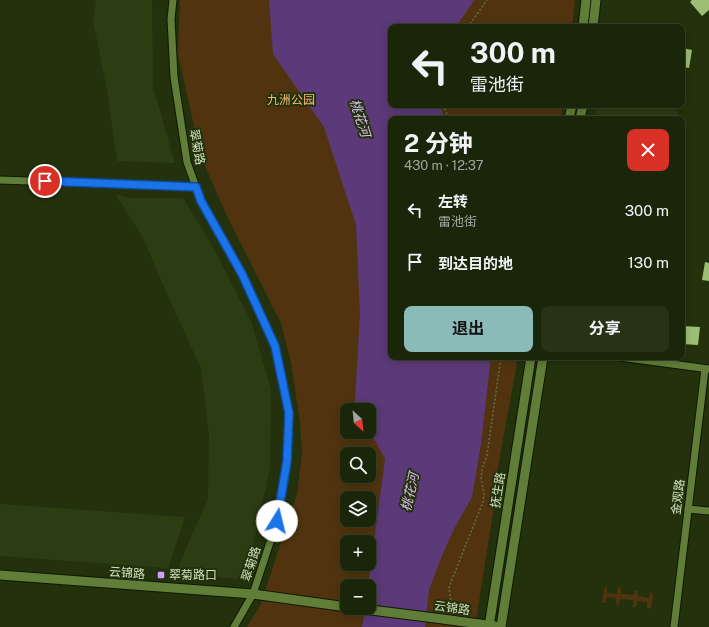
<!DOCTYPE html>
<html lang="zh">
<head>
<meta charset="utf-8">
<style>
  :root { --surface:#1a2609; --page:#273217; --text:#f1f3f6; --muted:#9fa59c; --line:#38432a; --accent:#8bbbb9 }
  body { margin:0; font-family:"Public Sans","Noto Sans SC",sans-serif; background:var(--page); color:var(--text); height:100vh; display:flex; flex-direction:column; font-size:15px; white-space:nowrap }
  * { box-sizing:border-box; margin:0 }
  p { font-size:13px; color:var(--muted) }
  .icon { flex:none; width:22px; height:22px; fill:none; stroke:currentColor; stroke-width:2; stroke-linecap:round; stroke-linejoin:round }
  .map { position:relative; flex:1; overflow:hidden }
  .side { position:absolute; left:388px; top:116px; width:297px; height:244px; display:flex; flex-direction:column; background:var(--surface); border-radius:8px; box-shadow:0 2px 10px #0003,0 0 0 1px var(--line) }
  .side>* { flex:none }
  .guide { position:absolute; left:388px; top:24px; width:297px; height:84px; border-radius:8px; box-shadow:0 2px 10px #0003,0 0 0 1px var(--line); background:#1a2609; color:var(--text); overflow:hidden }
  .needle { width:26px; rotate:153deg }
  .buttons { position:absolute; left:340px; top:403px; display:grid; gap:8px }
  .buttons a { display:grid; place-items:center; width:36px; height:36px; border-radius:8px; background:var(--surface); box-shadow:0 2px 10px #0003,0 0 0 1px var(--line); font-size:20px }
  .pin { position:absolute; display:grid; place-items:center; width:34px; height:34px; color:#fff; margin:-17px; border:2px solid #fff; border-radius:50%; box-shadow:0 1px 4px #0007 }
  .me { position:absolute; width:44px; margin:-22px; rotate:9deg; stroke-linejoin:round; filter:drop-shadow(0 0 3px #0008) }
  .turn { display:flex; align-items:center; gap:14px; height:84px; padding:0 16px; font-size:18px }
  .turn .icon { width:52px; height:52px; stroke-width:2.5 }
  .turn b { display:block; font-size:28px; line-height:34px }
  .round { display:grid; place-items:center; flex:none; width:42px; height:42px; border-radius:8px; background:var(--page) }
  .summary { display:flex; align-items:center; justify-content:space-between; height:68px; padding:0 16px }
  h1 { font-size:24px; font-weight:700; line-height:30px }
  .cta { display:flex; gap:8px; margin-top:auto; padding:8px 16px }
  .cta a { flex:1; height:46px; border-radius:8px; background:var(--accent); color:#111; font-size:16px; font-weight:700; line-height:46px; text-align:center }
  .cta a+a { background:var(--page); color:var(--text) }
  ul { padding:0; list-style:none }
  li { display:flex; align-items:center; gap:12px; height:52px; padding:0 16px }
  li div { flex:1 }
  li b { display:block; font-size:15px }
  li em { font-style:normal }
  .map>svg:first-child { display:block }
  .built { fill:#2c3d14 }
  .green { fill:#51340f; fill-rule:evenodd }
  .water { fill:#5c3978 }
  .building { fill:#9ebe76 }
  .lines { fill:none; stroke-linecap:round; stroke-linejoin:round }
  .street-casing { stroke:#0f1803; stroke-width:9 }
  .secondary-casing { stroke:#0f1803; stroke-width:11 }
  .path { stroke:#61714b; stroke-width:1.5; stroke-dasharray:2 2; stroke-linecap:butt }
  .street { stroke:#607e38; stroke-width:7 }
  .secondary { stroke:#607e38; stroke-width:9 }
  .route-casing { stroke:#114b97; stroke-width:10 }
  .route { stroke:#1a73e8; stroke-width:7 }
  .poi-dot { fill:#d19dfe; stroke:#23320c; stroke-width:1.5 }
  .labels { text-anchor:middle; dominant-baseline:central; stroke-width:4; stroke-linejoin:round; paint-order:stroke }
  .park-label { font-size:12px; fill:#f5b875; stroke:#23320c }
  .street-label { font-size:12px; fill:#d1e3bf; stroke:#23320c }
  .poi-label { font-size:12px; fill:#d1e3bf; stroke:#23320c; text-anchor:start }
  .water-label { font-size:13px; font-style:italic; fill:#dabdf5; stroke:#23320c }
</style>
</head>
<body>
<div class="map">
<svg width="709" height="627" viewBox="0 0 709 627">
  <rect width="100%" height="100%" fill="#23320c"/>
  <g class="built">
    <polygon points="96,0 152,0 153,87 175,163 117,161 107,90 93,20"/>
    <polygon points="598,105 674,105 681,119 595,119"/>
    <polygon points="116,195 131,198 183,198 212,245 251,321 271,389 270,468 248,567 237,579 176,573 193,532 208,500 209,435 201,368 171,303 142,236"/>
    <polygon points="0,504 185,517 168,568 0,556"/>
  </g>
  <g class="green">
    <path d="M180,0h395l-3,27h-181v78h172l-2,14h-170v238h127l-21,116 -3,33 -19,121h-228l13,-21 37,-112 5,-41 -2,-31 -9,-59 -10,-40 -53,-105 -27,-61 -23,-103zM347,410h22v22h-22zM347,454h22v22h-22zM347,498h22v22h-22zM347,542h22v22h-22zM347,586h22v22h-22z"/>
    <polygon points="607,586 607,593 617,594 618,587 621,588 621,594 634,595 635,590 638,591 638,596 649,598 650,592 653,595 651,609 647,608 647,602 637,601 636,607 633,607 633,600 620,599 619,605 616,604 616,598 607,597 606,603 602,603 604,589"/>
  </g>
  <polygon class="water" points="269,0 474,0 456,27 391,27 391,105 439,105 445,119 391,119 391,357 491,357 481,444 472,497 454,529 441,558 429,590 425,627 362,627 365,608 369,608 369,586 368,586 385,459 369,429 369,410 359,410 355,401 360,313 356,225 324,127 273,54"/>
  <g class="building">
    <polygon points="692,0 709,0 709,10 702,16 690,2"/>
    <polygon points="682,48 692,50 689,68 682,67"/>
    <polygon points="705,262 709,263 709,281 702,280"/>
    <polygon points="682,326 700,327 698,345 682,344"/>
  </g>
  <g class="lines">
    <g class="street-casing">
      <g id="street">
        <polyline points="173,0 171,19 174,77 187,162 201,201 242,274 275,346 289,413 287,461 277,521 253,594 234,627"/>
        <polyline points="0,180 196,187"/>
        <polyline points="620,357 709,369"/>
        <polyline points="688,509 709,511"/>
        <polyline points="674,627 705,369"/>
      </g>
    </g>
    <g class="secondary-casing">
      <g id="secondary">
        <polyline points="583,27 586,0"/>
        <polyline points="593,27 596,0"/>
        <polyline points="569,119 572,105"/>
        <polyline points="580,119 583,105"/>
        <polyline points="0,575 253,594 347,607"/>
        <polyline points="355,608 435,618 495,626"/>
        <polyline points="489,627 531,357"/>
        <polyline points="501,627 543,357"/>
      </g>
    </g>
    <g class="path">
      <polyline points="468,27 487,0"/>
      <polyline points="443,105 449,119"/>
      <polyline points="452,612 449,587 483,502 484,494 481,478 482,470 487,455 501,357"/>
    </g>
    <use href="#street" class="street"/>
    <use href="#secondary" class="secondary"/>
  </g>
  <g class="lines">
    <g class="route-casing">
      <polyline id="route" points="45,181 196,187 201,201 242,274 275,346 289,413 287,461 277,521"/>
    </g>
    <use href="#route" class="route"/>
  </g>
  <rect class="poi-dot" x="157" y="571" width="8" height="8" rx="2"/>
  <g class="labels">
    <g class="park-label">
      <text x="291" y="100">九洲公园</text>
    </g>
    <g class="street-label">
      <text transform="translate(197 147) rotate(79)">翠菊路</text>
      <text transform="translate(498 490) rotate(-81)">抚生路</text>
      <text transform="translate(678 497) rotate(-83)">金观路</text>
      <text transform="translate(251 564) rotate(-72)">翠菊路</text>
      <text transform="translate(127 573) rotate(4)">云锦路</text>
      <text transform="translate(452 608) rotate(8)">云锦路</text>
    </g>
    <g class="poi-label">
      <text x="169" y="575">翠菊路口</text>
    </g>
    <g class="water-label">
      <text transform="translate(360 118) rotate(72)">桃花河</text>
      <text transform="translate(410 492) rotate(-77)">桃花河</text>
    </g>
  </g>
</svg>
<div class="buttons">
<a><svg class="needle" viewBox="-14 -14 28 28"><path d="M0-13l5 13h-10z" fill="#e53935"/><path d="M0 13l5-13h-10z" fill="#9fa59c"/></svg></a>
<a><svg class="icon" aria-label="search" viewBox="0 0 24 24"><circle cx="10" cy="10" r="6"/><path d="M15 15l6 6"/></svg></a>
<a><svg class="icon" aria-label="layers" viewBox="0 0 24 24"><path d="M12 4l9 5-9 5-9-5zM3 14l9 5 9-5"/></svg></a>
<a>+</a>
<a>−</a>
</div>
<div class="pin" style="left:45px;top:181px;background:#d93025"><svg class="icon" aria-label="arrive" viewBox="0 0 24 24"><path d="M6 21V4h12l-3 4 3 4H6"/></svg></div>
<svg class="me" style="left:277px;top:521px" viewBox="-20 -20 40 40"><circle r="19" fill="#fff"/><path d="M0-13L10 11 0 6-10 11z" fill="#1a73e8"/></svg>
<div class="guide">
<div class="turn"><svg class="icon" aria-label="left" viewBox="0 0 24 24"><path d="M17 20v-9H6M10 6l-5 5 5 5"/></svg><div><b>300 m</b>雷池街</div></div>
</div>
<section class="side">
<div class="summary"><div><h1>2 分钟</h1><p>430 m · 12:37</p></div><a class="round" style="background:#d93025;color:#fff"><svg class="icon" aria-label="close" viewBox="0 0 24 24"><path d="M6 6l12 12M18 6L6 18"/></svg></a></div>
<ul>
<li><svg class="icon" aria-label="left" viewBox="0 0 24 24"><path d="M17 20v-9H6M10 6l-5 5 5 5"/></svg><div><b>左转</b><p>雷池街</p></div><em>300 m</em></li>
<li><svg class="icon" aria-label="arrive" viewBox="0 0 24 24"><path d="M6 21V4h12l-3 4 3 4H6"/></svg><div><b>到达目的地</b></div><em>130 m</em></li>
</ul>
<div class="cta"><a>退出</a><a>分享</a></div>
</section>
</div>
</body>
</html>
